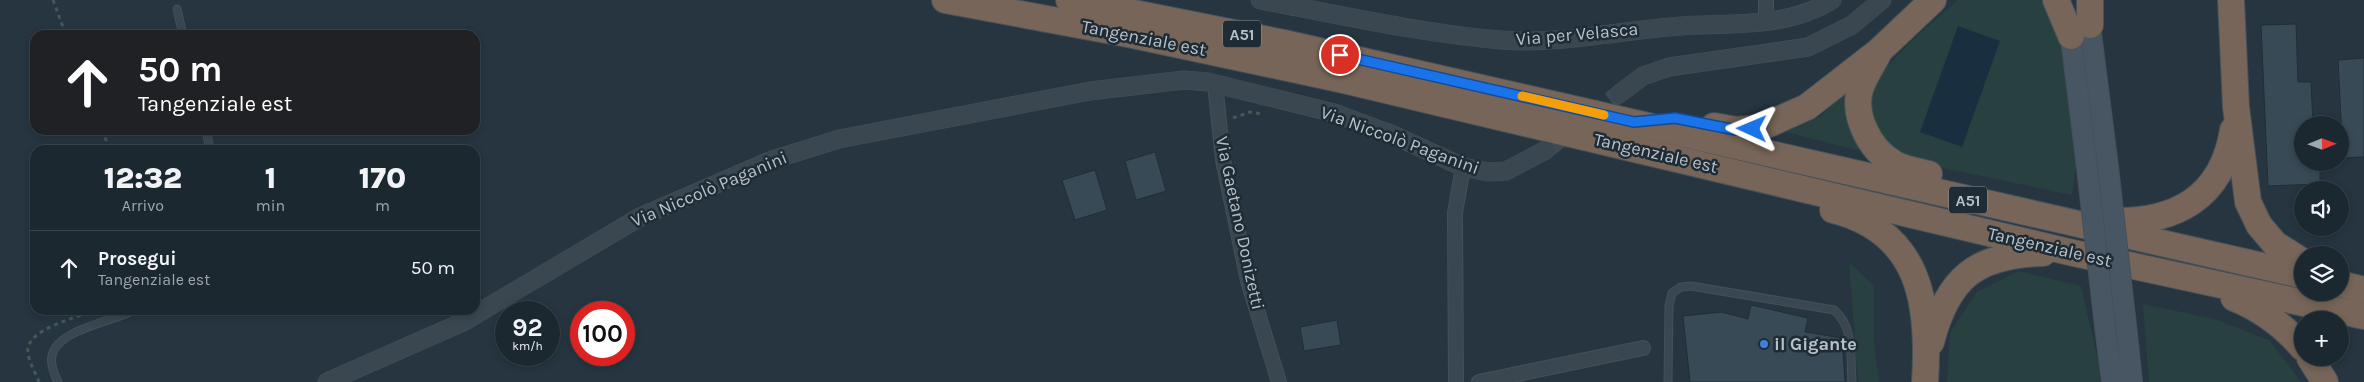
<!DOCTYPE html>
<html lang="it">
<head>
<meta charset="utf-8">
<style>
  :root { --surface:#1c2830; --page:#253038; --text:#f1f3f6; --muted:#a0a6ab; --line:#3a444c }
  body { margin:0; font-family:Karla,sans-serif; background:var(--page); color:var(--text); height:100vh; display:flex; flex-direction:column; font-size:19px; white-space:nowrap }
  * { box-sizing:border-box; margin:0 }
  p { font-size:16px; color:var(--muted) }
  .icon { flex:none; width:28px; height:28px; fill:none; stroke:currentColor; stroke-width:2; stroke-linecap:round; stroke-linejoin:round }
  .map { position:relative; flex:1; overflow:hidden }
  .side { position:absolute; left:30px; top:145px; width:450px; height:170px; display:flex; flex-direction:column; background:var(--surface); border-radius:15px; box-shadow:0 2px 8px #0003,0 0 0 1px var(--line) }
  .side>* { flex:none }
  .guide { position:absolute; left:30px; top:30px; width:450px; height:105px; border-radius:15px; box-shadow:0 2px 8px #0003,0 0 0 1px var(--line); background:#202124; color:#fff; overflow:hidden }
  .needle { width:32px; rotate:89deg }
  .buttons { position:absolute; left:2294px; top:116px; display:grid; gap:10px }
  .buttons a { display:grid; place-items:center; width:55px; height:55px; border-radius:50%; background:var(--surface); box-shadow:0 2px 8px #0003,0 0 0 1px var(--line); font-size:25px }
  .speed { position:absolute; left:495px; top:301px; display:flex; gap:10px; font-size:25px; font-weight:700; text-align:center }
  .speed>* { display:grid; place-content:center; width:65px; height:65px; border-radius:50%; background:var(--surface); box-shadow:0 2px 8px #0003,0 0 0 1px var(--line); line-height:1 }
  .speed small { font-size:12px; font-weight:400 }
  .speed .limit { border:8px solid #d22; background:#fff; color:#111 }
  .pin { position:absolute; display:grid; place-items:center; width:42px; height:42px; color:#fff; margin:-21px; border:2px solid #fff; border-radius:50%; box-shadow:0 1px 5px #0007 }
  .me { position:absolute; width:55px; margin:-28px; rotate:271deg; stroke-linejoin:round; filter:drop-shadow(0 0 4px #0008) }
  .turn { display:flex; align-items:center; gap:18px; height:105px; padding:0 25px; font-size:22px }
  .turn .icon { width:65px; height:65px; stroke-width:2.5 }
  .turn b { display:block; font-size:35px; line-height:42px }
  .eta { display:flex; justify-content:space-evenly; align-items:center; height:85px; text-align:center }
  .eta b { font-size:30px; font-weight:800; line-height:35px }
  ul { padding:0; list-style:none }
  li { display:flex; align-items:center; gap:15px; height:75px; padding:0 25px; border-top:1px solid var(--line) }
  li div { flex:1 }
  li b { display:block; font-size:19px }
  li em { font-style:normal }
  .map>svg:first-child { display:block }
  .green { fill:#284140 }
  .water { fill:#192e3e }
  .building { fill:#384a56; stroke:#212e37 }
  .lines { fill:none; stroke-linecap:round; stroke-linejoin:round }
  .tertiary-tunnel { stroke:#3c4a55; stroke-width:18; stroke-dasharray:18 9; stroke-linecap:butt }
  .service-casing { stroke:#445059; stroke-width:9 }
  .minor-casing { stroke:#445059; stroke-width:16 }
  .tertiary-casing { stroke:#445059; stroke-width:19 }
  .secondary-casing { stroke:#445059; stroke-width:22 }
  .motorway-casing { stroke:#45515a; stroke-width:28 }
  .path { stroke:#415957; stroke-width:3; stroke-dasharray:4 4; stroke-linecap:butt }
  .service { stroke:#3a4750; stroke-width:7 }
  .minor { stroke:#3a4750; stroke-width:14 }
  .tertiary { stroke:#3a4750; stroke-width:18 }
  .secondary { stroke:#485663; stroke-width:20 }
  .motorway { stroke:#766558; stroke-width:26 }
  .secondary-bridge-casing { stroke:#445059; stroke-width:22; stroke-linecap:butt }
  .secondary-bridge { stroke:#485663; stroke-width:20 }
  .route-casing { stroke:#114b97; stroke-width:12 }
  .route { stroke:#1a73e8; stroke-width:9 }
  .slow { stroke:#f59e0b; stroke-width:9 }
  .shop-dot { fill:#3f7fe0; stroke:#1f2c35; stroke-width:2 }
  .labels { text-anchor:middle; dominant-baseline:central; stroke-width:5; stroke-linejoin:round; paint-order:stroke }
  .shield { fill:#1f2c35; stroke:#89949d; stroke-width:1 }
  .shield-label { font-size:16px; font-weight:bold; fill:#b7c1ca }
  .street-label { font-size:18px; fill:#b7c1ca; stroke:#1f2c35 }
  .poi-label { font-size:18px; font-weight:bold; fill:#b7c1ca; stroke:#1f2c35; text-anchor:start }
</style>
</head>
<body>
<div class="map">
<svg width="2364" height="382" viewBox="0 0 2364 382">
  <rect width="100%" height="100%" fill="#263540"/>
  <g class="green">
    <path d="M1958,0h94l10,23 16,128 -6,44 -163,-34 -36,-30c-1,-10 -6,-26 -3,-35 8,-30 65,-75 88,-96z"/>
    <polygon points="1852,86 1861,147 1856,150 1786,132 1821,116"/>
    <polygon points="1849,262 1874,286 1874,341 1879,382 1858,382"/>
    <polygon points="2018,271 2081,286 2099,365 2100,382 1947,382 1950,333 1977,292"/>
    <polygon points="2143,304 2214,319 2269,340 2301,382 2149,382"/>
  </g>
  <polygon class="water" points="1958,26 2000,41 1962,147 1920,132"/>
  <g class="building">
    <polygon points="2296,24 2298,82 2311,82 2313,125 2302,125 2302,162 2320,162 2320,184 2268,186 2261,25"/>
    <polygon points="2364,58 2364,157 2343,158 2338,60"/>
    <polygon points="1155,152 1166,191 1136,200 1125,161"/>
    <polygon points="1095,170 1107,210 1075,220 1062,180"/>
    <polygon points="1751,305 1808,318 1805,332 1842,338 1845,382 1690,382 1683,316 1722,312 1748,319"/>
    <polygon points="1337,320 1341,345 1304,351 1300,327"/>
  </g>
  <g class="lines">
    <polyline class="tertiary-tunnel" points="1546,150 1619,94"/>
    <g class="service-casing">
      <g id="service">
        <polyline points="177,9 183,35"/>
        <polyline points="206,130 210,150"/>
        <path d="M58,382c-4,-8 -8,-17 -6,-26 4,-26 62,-35 83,-46"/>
        <path d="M1668,382l1,-76 3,-13 9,-6 10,-1 143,24c21,18 16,46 18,72"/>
      </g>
    </g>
    <g class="minor-casing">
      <g id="minor">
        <polyline points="1766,21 1766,0"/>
        <polyline points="1216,93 1223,160 1248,281 1279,382"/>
        <polyline points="1456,382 1455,213 1463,167"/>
        <polyline points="1479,382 1643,348"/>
      </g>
    </g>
    <g class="tertiary-casing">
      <g id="tertiary">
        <path d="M1260,0c80,15 160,33 240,40 60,5 122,-10 181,-14 51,-3 107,2 151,-26"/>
        <polyline points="1619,94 1643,76 1669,67 1808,47 1852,25 1882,0"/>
        <polyline points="327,382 463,322 640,217 772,160 839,139 1090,91 1184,80 1208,82 1334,113 1393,135 1463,167 1488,172 1506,171 1546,150"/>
      </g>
    </g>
    <g class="secondary-casing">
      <g id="secondary">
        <polyline points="2088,10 2108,167"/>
        <polyline points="2069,22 2086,159"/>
        <polyline points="2105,326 2112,382"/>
        <polyline points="2127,334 2132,382"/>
      </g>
    </g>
    <g class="motorway-casing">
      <g id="motorway">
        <polyline points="945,0 1133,35 1339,79 2069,252 2364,316"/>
        <polyline points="1069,0 1284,43 2302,275"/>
        <polyline points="2056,0 2071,36"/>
        <polyline points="2231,0 2236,107 2248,202 2259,225 2275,244 2302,261"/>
        <polyline points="2090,25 2090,0"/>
        <path d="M1877,56c-5,9 -11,18 -15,28 -12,28 7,66 33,80 11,6 23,7 34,10"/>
        <polyline points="1714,126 1736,130 1760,128 1807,107 1879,51 1933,0"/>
        <path d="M1833,210c88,22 97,94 92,172"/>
        <path d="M2110,221c64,2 112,-22 123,-91"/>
        <polyline points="2340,284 2364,290"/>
        <path d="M2234,298c27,11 49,27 68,49"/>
        <path d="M1931,342c17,-65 45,-87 112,-89"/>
        <polyline points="2310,358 2325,382"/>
      </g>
    </g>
    <g class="path">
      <polyline points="53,0 66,35"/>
      <polyline points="1233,118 1250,112 1261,114"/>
      <polyline points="102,130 110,150"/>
      <path d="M39,382c-3,-9 -10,-19 -11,-29 -4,-24 51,-36 68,-43"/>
    </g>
    <use href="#service" class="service"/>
    <use href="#minor" class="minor"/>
    <use href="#tertiary" class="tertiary"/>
    <use href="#secondary" class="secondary"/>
    <use href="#motorway" class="motorway"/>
    <g class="secondary-bridge-casing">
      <g id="secondary-bridge">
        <polyline points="2086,159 2105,326"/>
        <polyline points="2108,167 2127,334"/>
      </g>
    </g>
    <use href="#secondary-bridge" class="secondary-bridge"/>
  </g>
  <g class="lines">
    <g class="route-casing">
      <polyline id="route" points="1340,55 1634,122 1675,118 1736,130 1752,129"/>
    </g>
    <use href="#route" class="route"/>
    <polyline class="slow" points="1522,96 1604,115"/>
  </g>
  <circle class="shop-dot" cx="1764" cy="344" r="5"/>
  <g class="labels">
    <g class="shield">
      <rect x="1223" y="20.5" width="38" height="27" rx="4"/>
      <rect x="1949" y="186.5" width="38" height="27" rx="4"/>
    </g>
    <g class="shield-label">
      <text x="1242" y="34">A51</text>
      <text x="1968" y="200">A51</text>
    </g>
    <g class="street-label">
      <text transform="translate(1577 34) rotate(-5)">Via per Velasca</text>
      <text transform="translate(1144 38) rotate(11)">Tangenziale est</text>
      <text transform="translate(1400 140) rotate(20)">Via Niccolò Paganini</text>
      <text transform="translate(1656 153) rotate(13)">Tangenziale est</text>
      <text transform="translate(709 189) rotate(-23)">Via Niccolò Paganini</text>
      <text transform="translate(1240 223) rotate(78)">Via Gaetano Donizetti</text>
      <text transform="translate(2050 247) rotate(13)">Tangenziale est</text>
    </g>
    <g class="poi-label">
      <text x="1774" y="344">il Gigante</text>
    </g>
  </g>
</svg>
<div class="buttons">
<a><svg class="needle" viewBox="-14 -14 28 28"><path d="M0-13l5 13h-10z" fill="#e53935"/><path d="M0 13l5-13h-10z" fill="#a0a6ab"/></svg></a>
<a><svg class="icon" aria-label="sound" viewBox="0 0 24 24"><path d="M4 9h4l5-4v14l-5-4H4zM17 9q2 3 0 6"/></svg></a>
<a><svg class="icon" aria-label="layers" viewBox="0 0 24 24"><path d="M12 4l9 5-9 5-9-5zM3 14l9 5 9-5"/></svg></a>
<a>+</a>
</div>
<div class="speed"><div>92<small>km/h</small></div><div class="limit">100</div></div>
<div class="pin" style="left:1340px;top:55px;background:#d93025"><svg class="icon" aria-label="arrive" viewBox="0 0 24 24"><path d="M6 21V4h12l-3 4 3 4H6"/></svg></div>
<svg class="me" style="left:1752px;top:129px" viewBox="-20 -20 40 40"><path d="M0-17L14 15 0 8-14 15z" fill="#1a73e8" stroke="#fff" stroke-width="4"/></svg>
<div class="guide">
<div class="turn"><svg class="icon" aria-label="ahead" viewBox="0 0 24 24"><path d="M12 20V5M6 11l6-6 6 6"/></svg><div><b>50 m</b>Tangenziale est</div></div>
</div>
<section class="side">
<div class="eta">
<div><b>12:32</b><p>Arrivo</p></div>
<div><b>1</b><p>min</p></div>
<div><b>170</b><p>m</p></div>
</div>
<ul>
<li><svg class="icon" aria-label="ahead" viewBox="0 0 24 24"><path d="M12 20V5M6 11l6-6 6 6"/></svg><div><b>Prosegui</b><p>Tangenziale est</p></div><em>50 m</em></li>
</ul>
</section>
</div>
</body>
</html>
